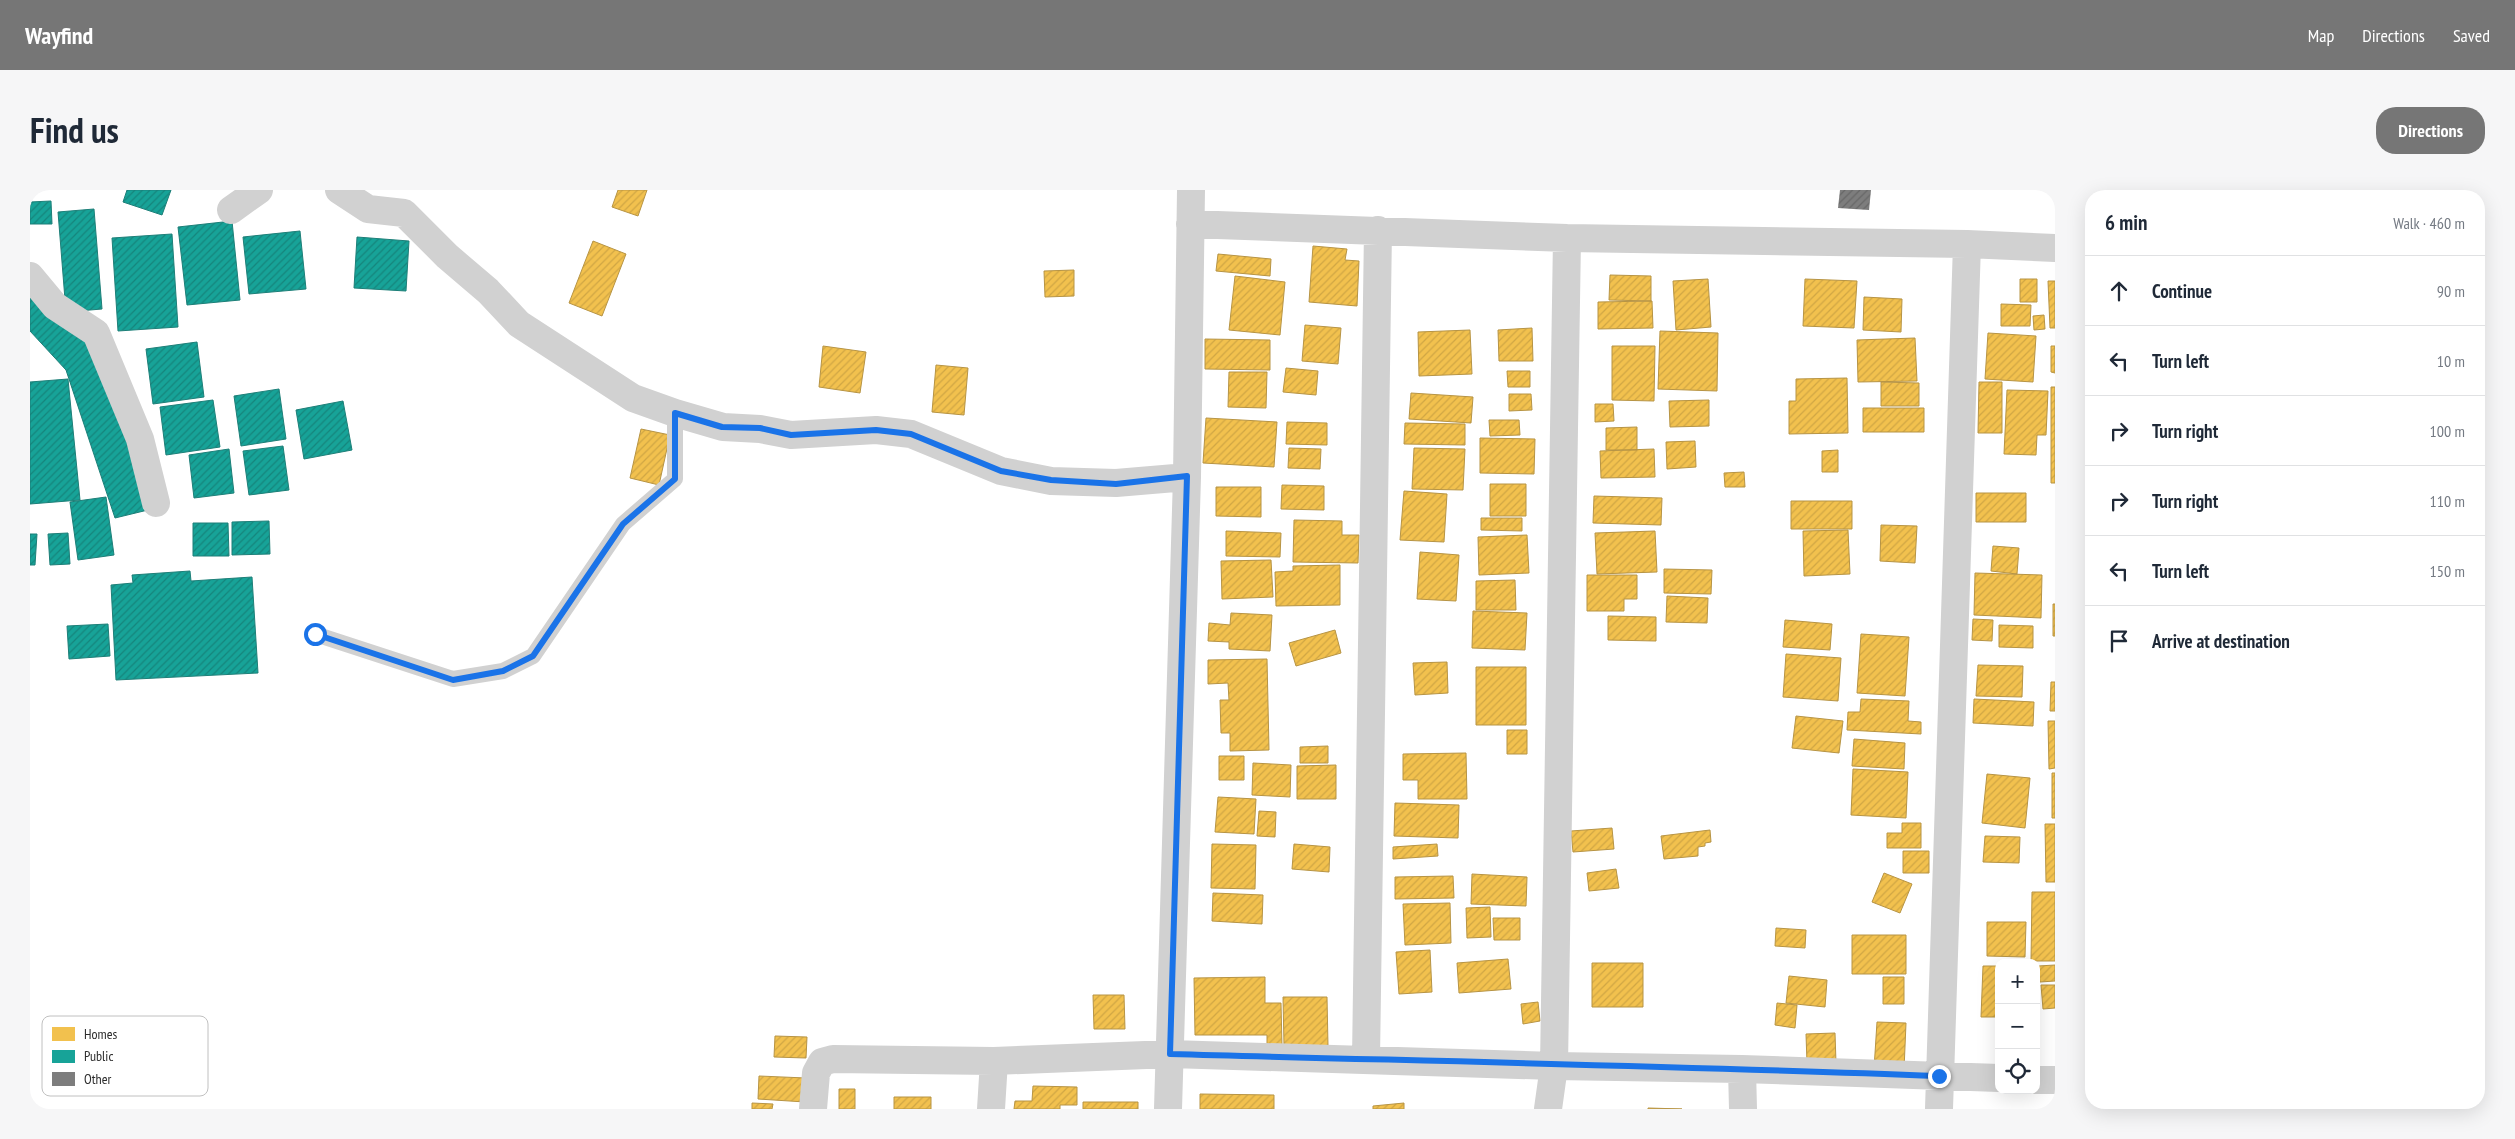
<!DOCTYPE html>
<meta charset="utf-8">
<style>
:root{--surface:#fff;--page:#f6f6f7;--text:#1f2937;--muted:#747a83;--line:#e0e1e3;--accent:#767676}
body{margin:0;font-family:"PT Sans Narrow",sans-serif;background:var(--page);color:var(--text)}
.controls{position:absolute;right:15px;bottom:15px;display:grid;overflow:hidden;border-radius:10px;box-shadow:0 5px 20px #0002}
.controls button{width:45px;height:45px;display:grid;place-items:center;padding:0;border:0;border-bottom:1px solid var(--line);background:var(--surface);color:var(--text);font:25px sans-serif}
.stop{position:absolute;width:15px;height:15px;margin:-11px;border:4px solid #1a73e8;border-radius:50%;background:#fff}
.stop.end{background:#1a73e8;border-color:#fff;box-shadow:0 1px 5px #0008}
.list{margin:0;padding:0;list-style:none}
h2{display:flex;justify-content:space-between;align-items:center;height:65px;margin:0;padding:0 20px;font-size:21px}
h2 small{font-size:16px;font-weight:400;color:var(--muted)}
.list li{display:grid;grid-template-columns:32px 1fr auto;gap:15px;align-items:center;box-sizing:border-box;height:70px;padding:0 20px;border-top:1px solid var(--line)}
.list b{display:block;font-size:19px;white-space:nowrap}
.list em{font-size:16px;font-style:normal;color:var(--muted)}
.icon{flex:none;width:28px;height:28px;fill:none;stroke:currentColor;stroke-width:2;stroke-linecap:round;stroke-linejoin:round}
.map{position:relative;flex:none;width:2025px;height:919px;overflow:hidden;border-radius:20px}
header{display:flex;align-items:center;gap:30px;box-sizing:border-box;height:70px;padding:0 25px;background:var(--accent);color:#fff}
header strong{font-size:24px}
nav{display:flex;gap:28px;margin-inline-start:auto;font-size:18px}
.intro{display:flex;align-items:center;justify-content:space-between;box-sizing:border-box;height:120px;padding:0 30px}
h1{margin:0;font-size:35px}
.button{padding:12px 22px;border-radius:20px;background:var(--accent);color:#fff;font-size:18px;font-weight:700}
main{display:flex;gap:30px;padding:0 30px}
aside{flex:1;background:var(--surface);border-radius:20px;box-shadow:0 5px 20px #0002}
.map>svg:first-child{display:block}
</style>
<header>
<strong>Wayfind</strong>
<nav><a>Map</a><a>Directions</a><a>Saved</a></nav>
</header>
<div class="intro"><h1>Find us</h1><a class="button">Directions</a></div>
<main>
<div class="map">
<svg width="2025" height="919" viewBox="0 0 2025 919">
<defs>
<pattern id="homes-hatch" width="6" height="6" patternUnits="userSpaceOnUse" patternTransform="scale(1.25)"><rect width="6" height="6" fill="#f2c14e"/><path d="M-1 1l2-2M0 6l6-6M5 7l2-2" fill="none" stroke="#d0a644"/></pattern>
<pattern id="public-hatch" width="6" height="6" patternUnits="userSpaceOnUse" patternTransform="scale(1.25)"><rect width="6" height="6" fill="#17a398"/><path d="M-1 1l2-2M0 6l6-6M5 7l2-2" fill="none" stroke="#15857c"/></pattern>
<pattern id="building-hatch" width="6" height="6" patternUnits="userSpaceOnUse" patternTransform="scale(1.25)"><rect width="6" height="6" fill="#7d7d7d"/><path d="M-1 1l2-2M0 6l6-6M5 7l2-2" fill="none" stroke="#676767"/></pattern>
</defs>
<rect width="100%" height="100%" fill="#fff"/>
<path fill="url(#homes-hatch)" stroke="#b79444" d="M588 0H617L608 26 582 17Z
M563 51 596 64 572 126 539 113Z
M1283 56 1317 59 1315 70 1329 71 1327 116 1279 112Z
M1188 64 1241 69 1240 86 1186 81Z
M1044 80V106L1015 107 1014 81Z
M1580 85 1621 86V111L1579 110Z
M1205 86 1255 92 1250 145 1199 140Z
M1678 89 1681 137 1646 140 1643 91Z
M1775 89 1827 91 1824 138 1773 136Z
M1990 89H2007V112H1990Z
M2018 91H2025V138H2020Z
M1834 107 1872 109 1871 142 1833 140Z
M1622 111 1623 138 1568 139V112Z
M1971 114 2001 115 2000 136H1971Z
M2014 125 2015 139 2004 140 2003 126Z
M1275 135 1311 138 1308 174 1272 171Z
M1502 138 1503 171H1469L1468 140Z
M1440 140 1442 184 1389 186 1388 142Z
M1630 141 1688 143 1687 201 1628 199Z
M1958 143 2006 146 2003 192 1955 189Z
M1885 148 1887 191 1828 192 1827 150Z
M1175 149 1240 150V180L1175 179Z
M793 156 836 162 830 203 789 197Z
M1582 156H1625L1624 211 1582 210Z
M2021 156H2025V183L2021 182Z
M906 175 938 178 934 225 902 222Z
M1256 178 1288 181 1286 205 1253 202Z
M1477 181H1500V197H1478Z
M1199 182H1237L1236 218 1198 217Z
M1817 188 1818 243 1759 244V211H1766V189Z
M1851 192 1889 193V216H1851Z
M1949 192H1972V243H1948Z
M2021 197H2025V293H2021Z
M1977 200 2018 201 2016 245H2007L2006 265 1974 264Z
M1381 203 1443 207 1441 233 1379 229Z
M1479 204H1501L1502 220 1479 221Z
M1679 210V236L1640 237 1639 211Z
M1565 214H1583L1584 231 1565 232Z
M1833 218H1894V242H1833Z
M1176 228 1247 232 1244 277 1173 273Z
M1459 230H1489L1490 245 1460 246Z
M1257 232 1297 233V255L1256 254Z
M1375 233 1435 234V255L1374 254Z
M1607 237V260H1576V238Z
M611 239 640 245 629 295 600 288Z
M1450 248 1505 249 1504 284 1450 283Z
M1665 251 1666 277 1637 279 1636 252Z
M1259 258 1291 259 1290 279 1258 278Z
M1384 258 1435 259 1433 300 1382 299Z
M1624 259 1625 287 1571 288 1570 261Z
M1808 260V282H1792V261Z
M1714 282 1715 297H1695L1694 283Z
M1460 294H1496V326H1460Z
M1252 295 1294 296V320L1251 319Z
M1186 297H1231V327L1186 326Z
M1374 301 1417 304 1414 352 1370 350Z
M1946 303H1996V332H1946Z
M1564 306 1632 308 1631 335 1563 333Z
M1761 311H1822V339H1761Z
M1451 328H1492V341L1451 340Z
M1264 330 1312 331V345H1329L1328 373 1263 372Z
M1851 335 1887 336 1885 373 1850 371Z
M1818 340 1820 384 1774 386 1773 341Z
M1196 341 1251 343 1250 367 1196 366Z
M1625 341 1627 382 1567 384 1565 343Z
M1497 345 1499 383 1449 385 1448 347Z
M1963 356 1989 358 1987 384 1961 381Z
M1390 362 1429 365 1426 411 1387 409Z
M1241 370 1243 407 1192 409 1191 371Z
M1310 375V415L1246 416 1245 382 1263 381V376Z
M1634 379 1682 380 1681 404 1634 403Z
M1945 383 2012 385 2011 428 1944 425Z
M1557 385H1607V409H1594V421H1557Z
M1485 390 1486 420H1446V391Z
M1637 406 1678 408 1677 433 1636 432Z
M2023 414H2025V446H2023Z
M1443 421 1497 423 1495 460 1442 458Z
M1201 423 1242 425 1240 461 1199 459V452L1178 451 1179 433 1200 435Z
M1578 426 1626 427V451L1578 450Z
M1943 429 1963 430 1962 451 1942 450Z
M1755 430 1802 434 1800 460 1753 457Z
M1969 435 2003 436V458L1969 457Z
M1305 440 1311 463 1266 476 1259 453Z
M1831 444 1879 447 1875 506 1827 503Z
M1756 464 1811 468 1808 511 1753 507Z
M1237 469 1239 560 1200 561V543H1191L1190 510H1199L1198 493 1178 494V470Z
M1417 472 1418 503 1385 505 1383 473Z
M1948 475 1993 476 1992 507 1946 506Z
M1446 477H1496V535H1446Z
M2021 492H2025V521H2020Z
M1831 509 1879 511 1878 531 1891 532V544L1817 540 1818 522H1830Z
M1944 509 2004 512 2003 536 1943 533Z
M1766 526 1813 531 1809 563 1762 558Z
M2018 531H2025V578L2019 579Z
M1477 540H1497V564H1477Z
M1824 549 1875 553 1874 579 1822 576Z
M1298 556V573H1270V557Z
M1436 563 1437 609H1388V590H1373V564Z
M1189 566H1214V590H1189Z
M1223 573 1261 575 1260 607 1222 605Z
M1306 575V609H1267V576Z
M1823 579 1878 582 1876 628 1821 625Z
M2022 583H2025V628H2022Z
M1957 584 2000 588 1995 638 1952 633Z
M1188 607 1226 609 1224 644 1185 642Z
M1365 613 1429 615 1428 648 1364 646Z
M1229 621 1246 622 1245 647 1227 646Z
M1872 633H1891V658H1857V643H1872Z
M2015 634H2025V692H2016Z
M1582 638 1584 659 1543 662 1541 641Z
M1680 640 1681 652 1675 653V656L1668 657V666L1634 669 1631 646Z
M1955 646 1990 647 1989 673 1953 672Z
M1182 654 1226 655 1225 699 1181 698Z
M1264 654 1300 657 1299 682 1262 679Z
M1407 654 1408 666 1363 669V657Z
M1873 661H1899V683H1873Z
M1586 679 1589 698 1559 701 1557 683Z
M1854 683 1882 694 1870 723 1842 712Z
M1442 684 1497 687 1496 716 1441 714Z
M1423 686 1424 708 1365 709V687Z
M2002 702H2025V771H2001Z
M1183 703 1233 705 1232 734 1182 731Z
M1420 713 1421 753 1375 755 1373 714Z
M1460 717 1461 747 1437 748 1436 718Z
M1463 728H1490V750H1464Z
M1957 732H1996L1995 767 1957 766Z
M1746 738 1776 740 1775 758 1745 756Z
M1822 745H1876V784H1822Z
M1400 760 1402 802 1369 804 1366 762Z
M1478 769 1481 799 1429 803 1427 773Z
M1562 773H1613V817H1562Z
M2025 775V791L2010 792 2008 776Z
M1953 776H1969V827H1951Z
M1759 786 1797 790 1795 817 1756 813Z
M1235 787V813H1251L1252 856H1237V845H1165L1164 788Z
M1853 787H1874V814H1853Z
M2011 795H2025V818L2013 819Z
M1063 805H1094L1095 839H1064Z
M1253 807H1297L1298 856H1254Z
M1508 812 1510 831 1493 834 1491 814Z
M1747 813 1767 815 1765 838 1745 835Z
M1847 832 1876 833 1874 880 1844 879Z
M1805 843 1806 873H1777L1776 844Z
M745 846 777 847 776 868 744 867Z
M729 886 776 888 775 912 728 909Z
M1003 896 1047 897V915H1030V919H984L985 911H1002Z
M809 899H825V919H809Z
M1170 904 1244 905V919H1170Z
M864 907H901V919H864Z
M1053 912H1108V919H1053Z
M722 913 743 914 742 919H722Z
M1374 913V919H1343V916Z
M1618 918 1652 919H1618Z"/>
<path fill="url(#public-hatch)" stroke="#1d7f78" d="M97 0H141L132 25 93 12Z
M21 11 22 34H0V12Z
M64 19 72 119 36 122 28 22Z
M202 31 210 110 157 115 148 37Z
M270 41 276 99 219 104 213 47Z
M142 44 148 137 88 141 82 48Z
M327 47 379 51 376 101 324 98Z
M0 93 68 164 122 319 85 328 36 180 0 141Z
M167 152 174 207 123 214 116 159Z
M38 189 50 310 0 314V192Z
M249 199 256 249 211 256 204 206Z
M183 210 190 257 136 265 130 217Z
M313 211 322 260 274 269 266 220Z
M253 256 259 300 219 305 213 261Z
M199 259 204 303 164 308 159 265Z
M76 307 84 365 48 370 40 312Z
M239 331 240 364 202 365V332Z
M163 333H198L199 366H163Z
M38 343 40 374 20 375 18 344Z
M0 344H7L5 375H0Z
M160 381 161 391 222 387 228 483 86 490 81 395 103 393 102 385Z
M78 434 80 466 39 469 37 436Z"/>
<path fill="url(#building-hatch)" d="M1810 0H1841L1839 20 1808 18Z"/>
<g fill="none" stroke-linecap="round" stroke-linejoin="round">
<path stroke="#d1d1d1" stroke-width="16" d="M285 444 423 489 473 481 503 466 593 334 645 289V223"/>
<path stroke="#d1d1d1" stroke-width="28" d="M309 0 338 19 374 23 417 66 458 101 489 134 603 208 645 223 693 237 730 239 761 245 846 240 881 244 971 281 1021 291 1086 293 1157 287
M201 20 229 0
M1160 34 1537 48 1937 54 2025 58
M0 86 25 116 66 143 110 249 126 313
M1336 869 1348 40
M1712 879 1713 919
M2006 890H2025
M783 919 786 883 792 872 803 869 964 871
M961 919 964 871 1141 864 1524 876 1712 879 1969 888
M1138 919 1157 287 1161 0
M1518 919 1524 876 1537 48
M1909 919 1937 54"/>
</g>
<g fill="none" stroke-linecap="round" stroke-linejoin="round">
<path stroke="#1a73e8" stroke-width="6" d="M285 444 423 490 473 481 503 466 593 334 645 289V223L692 237 730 238 761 245 846 240 881 244 971 281 1021 290 1086 294 1157 286 1140 864C1397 871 1653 876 1909 886"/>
</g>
<rect x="12" y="826" width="166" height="80" rx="8" fill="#fff" stroke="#c0c0c0" stroke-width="1"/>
<rect x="22" y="837" width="23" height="14" fill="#f2c14e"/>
<rect x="22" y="860" width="23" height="13" fill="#17a398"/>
<rect x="22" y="882" width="23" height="14" fill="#7d7d7d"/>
<g font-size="14" fill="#2c2c2c">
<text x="54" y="849">Homes</text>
<text x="54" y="871">Public</text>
<text x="54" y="894">Other</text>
</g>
</svg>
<div class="controls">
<button>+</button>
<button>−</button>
<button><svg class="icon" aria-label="locate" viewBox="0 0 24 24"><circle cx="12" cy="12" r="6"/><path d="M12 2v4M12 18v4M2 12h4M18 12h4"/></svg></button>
</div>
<div class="stop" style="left:285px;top:444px"></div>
<div class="stop end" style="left:1909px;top:886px"></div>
</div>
<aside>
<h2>6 min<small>Walk · 460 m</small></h2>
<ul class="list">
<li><svg class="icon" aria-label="ahead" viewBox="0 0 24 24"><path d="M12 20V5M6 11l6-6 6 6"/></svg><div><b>Continue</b></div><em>90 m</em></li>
<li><svg class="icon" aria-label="left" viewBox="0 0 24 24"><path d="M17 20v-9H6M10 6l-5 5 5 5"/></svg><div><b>Turn left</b></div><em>10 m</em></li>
<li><svg class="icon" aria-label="right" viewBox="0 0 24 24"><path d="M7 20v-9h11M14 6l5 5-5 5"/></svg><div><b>Turn right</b></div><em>100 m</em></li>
<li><svg class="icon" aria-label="right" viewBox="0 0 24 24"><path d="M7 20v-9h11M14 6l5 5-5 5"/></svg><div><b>Turn right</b></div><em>110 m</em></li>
<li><svg class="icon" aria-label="left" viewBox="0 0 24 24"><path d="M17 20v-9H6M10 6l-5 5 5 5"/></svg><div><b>Turn left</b></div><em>150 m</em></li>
<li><svg class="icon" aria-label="arrive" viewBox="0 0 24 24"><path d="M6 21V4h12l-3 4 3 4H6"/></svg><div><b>Arrive at destination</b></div></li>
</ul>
</aside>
</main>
